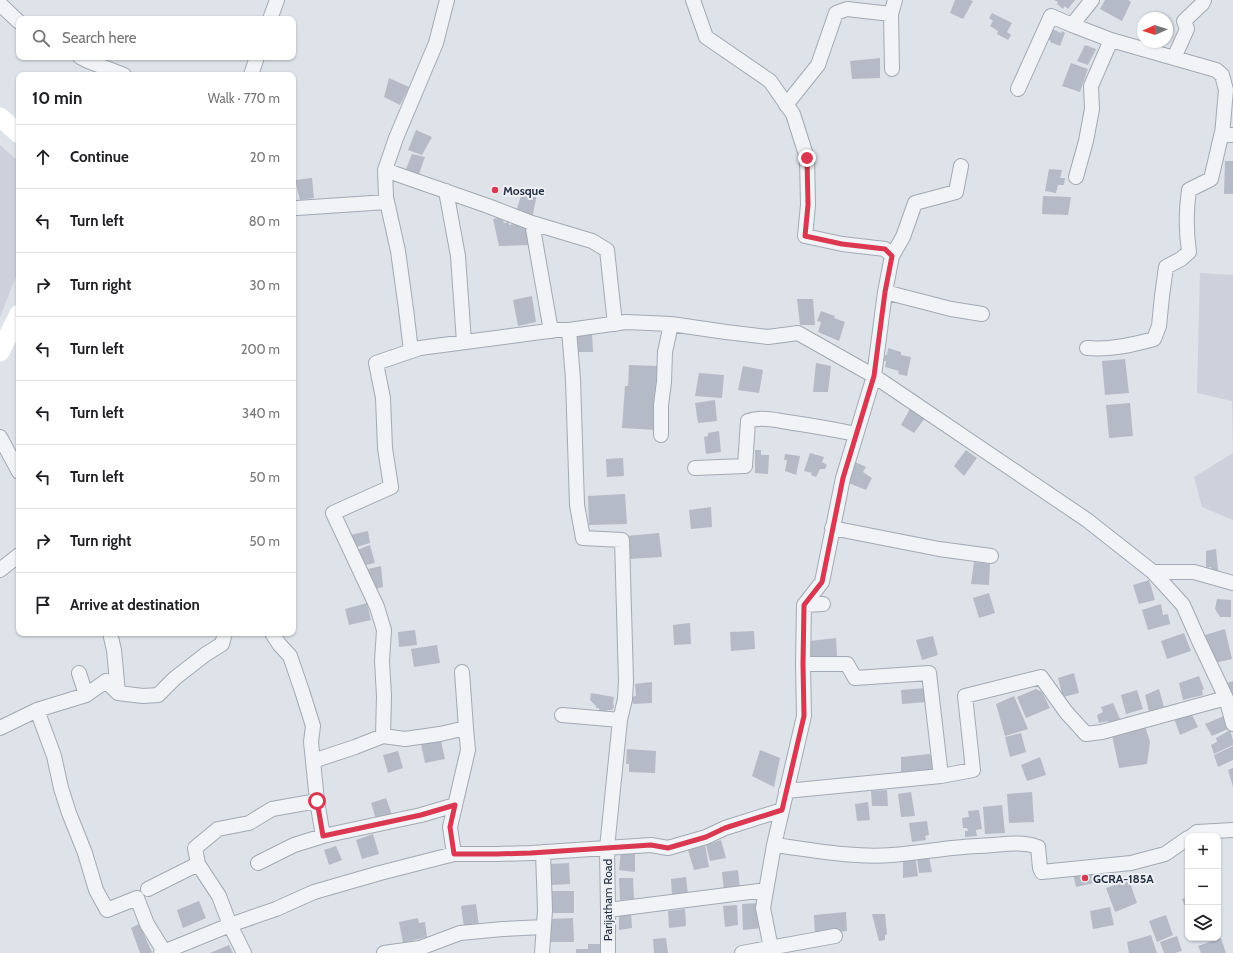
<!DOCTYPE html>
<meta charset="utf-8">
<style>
:root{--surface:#fff;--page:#f6f6f6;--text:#202124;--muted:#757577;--line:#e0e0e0}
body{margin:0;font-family:Cabin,sans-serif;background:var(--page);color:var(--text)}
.controls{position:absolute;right:12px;bottom:12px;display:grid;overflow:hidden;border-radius:8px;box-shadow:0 1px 3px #0004}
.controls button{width:36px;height:36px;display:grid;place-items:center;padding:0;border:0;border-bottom:1px solid var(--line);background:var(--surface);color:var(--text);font:20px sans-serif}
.compass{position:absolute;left:1137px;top:12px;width:36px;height:36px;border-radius:50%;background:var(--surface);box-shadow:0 1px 3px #0004;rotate:267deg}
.stop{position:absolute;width:12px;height:12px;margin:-9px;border:3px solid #da3751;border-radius:50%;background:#fff}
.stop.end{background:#da3751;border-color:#fff;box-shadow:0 1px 4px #0008}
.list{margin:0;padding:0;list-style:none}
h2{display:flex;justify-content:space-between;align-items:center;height:52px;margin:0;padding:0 16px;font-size:17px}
h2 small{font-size:13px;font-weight:400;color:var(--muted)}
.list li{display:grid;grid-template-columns:26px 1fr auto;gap:12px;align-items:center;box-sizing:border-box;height:64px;padding:0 16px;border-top:1px solid var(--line)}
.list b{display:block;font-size:15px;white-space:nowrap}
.list em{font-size:13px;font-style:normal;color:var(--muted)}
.icon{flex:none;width:22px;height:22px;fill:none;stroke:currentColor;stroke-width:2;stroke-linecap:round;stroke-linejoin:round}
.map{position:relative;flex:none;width:1233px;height:953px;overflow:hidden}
.search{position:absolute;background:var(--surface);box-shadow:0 1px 3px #0004;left:16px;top:16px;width:280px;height:44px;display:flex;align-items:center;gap:10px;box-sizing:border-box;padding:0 14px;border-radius:8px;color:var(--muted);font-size:15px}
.panel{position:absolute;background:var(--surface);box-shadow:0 1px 3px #0004;left:16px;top:72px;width:280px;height:564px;border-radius:8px}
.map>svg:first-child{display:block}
</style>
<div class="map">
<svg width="1233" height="953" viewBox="0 0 1233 953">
<rect width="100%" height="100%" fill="#dee2e9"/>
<path fill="#ccd1db" d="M0 145 19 162V269L0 317Z
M1200 273 1233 275V520L1202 507 1194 477 1233 453 1232 401 1197 393Z"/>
<path fill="#b5bbc6" d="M955 0H970L973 1 963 19 950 13Z
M1054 0H1075L1068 9 1064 6 1063 9 1057 4 1058 2Z
M1105 0H1128L1131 2 1122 21 1100 9Z
M992 13 1012 23 1007 32 1011 35 1008 40 997 34 998 31 990 26 993 21 989 18Z
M1052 29 1061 33 1062 31 1065 33 1060 46 1050 42 1051 41 1046 38Z
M1085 45 1096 49 1088 65 1077 61Z
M880 58V78L852 79 850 61Z
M1071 63 1088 69 1080 92 1062 86Z
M389 78 409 87 400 105 384 97Z
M416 130 432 137 422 155 408 150Z
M412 154 425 157 418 177 404 174Z
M1225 161H1233V194H1224Z
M1049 169 1062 170 1060 178H1065L1064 185H1058L1056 193 1045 191Z
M312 178 314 198 300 200 295 180Z
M523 189 537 194 532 219 515 215Z
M1043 196 1071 197 1068 215 1042 214Z
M502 217 504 223 509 222V225L518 223 526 226 530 245 499 246 493 219Z
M532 296 536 322 518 326 513 300Z
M797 299H813L815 325H800Z
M821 311 835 316 834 318 845 322 839 341 818 332 821 322 817 321Z
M574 333H592L593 352H576Z
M888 348 901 352V355L911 357 907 376 898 374 899 371 885 367 886 361H884L885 355H887Z
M1125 359 1129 393 1105 395 1102 361Z
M816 363 831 366 828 392H813Z
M629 365 658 366 657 430 622 428 625 386H628Z
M743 366 763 370 759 393 738 390Z
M699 373 724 375 722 398 695 396Z
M715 400 717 421 698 423 695 403Z
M1130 403 1133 436 1109 438 1106 405Z
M911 407 925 418 914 433 901 425Z
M719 431 721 452 706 454 704 437 708 436V433Z
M755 450H761V455H769L768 474 755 473Z
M966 450 977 458 964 476 954 466Z
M810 453 824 457 822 462 827 465 825 469H820L816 477 811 475 812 473 804 471Z
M785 454 800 456 796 475 785 471 787 460H784Z
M623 458 624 476 607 477 606 459Z
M855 462 866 467 863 472 872 478 866 490 846 482Z
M625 494 627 524 589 525 588 496Z
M711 507 712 527 691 529 689 510Z
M368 531 370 543 353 548 350 535Z
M659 533 662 557 629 559 626 536Z
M370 545 375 563 361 566 357 550Z
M1216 549 1218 570 1212 571 1211 567 1206 568V551Z
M974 562 990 564 989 585 971 584Z
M381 566 383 587 375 589 373 580 371 581V576L368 577V569Z
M1149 580 1155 600 1139 604 1133 585Z
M989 593 995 613 979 618 973 598Z
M1217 599 1231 600V617H1220L1215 609Z
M367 603 371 620 349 625 345 609Z
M1161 604 1163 615 1168 614 1170 624 1148 630 1142 610Z
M690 623 691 644 674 645 673 625Z
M1225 629 1232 659 1211 664 1205 635Z
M415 630 417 645 399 647 398 632Z
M754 631 755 649 731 651 730 632Z
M1184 633 1191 651 1167 659 1161 641Z
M933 636 938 655 922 660 916 640Z
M836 638 837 656 810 659V641Z
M437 645 440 663 414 667 411 649Z
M1074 673 1079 693 1063 697 1058 678Z
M1199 676 1204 689 1202 690 1203 695 1183 700 1179 683Z
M1233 681V707L1221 685Z
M652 682V703L633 704 632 697 636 696 635 684Z
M926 688 927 702 902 704 901 690Z
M1036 689 1042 692 1050 708 1026 718 1017 697Z
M1159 689 1164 707 1149 712 1145 695Z
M1137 690 1143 709 1126 714 1121 695Z
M591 693 614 697 613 703 614 706 613 709 612 710H607L606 713H599V708H596V706L590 700Z
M1014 696 1028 729 1005 736 996 704Z
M1113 703 1120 719 1109 723 1108 721 1099 723 1097 715 1103 712 1101 707Z
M1190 711 1198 727 1180 735 1174 718Z
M1224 716 1230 728 1212 736 1205 724Z
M1145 726 1150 742 1147 764 1119 768 1112 735Z
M1230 730 1233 740V745L1214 754 1211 745 1217 742 1216 738Z
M1021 733 1026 752 1010 757 1005 737Z
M441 741 445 759 425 763 421 744Z
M1233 746V760L1218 767 1214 755Z
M627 749 656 751 655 773 629 772V764H626Z
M760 750 780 758 774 787 752 776Z
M398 751 403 768 388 773 383 755Z
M929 754 936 760 935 766 930 773 901 778V757Z
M1040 757 1046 775 1027 781 1021 765Z
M1233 768V787L1228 770Z
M887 790 888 806H872L871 791Z
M911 792 915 816 901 817 898 794Z
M1032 792 1034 822 1009 823 1007 794Z
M386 798 392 815 376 819 371 803Z
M868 802 870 820 857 821 855 804Z
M1002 805 1005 833 985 834 983 807Z
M979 810 982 829 976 830 977 836 965 837V831H968L967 828H963L962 818 969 817 968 811Z
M927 821 929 835 925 836 926 840 912 842 909 823Z
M373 834 379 854 362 859 356 840Z
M721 840 726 858 710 861 706 845Z
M705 845 709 867 694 870 688 850Z
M336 846 342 860 329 865 324 850Z
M621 850 635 851V872L619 870Z
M915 855 918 876 903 878V857Z
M929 857 932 872 919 873 917 858Z
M569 863 570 884 551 885 549 864Z
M1094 869 1098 882 1076 887 1073 873Z
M738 870 740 889 724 891 722 872Z
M686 877 688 894 672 895 671 879Z
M619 878H633L634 899 620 900Z
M1129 880 1137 903 1115 912 1106 888Z
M551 891H574V913H550Z
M1188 897V914L1182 899Z
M199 901 206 918 183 928 177 910Z
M759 903 762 928 743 930 742 904Z
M476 904 479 926 464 927 461 906Z
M737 905 738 925 725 927 723 906Z
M1110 907 1114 925 1093 929 1090 911Z
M685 909 686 926 669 928 668 911Z
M631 912 632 928 619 930V913Z
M846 912 847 931 815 934 814 915Z
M872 914H885L887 934 885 935V940L879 941Z
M1166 915 1173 935 1157 942 1149 921Z
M418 918 419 923 425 922 427 937 403 943 399 922Z
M573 918 574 942H551L550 919Z
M139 924 152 952 151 953H140L131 928Z
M1151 935 1157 953H1129L1127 942Z
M1177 936 1182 951 1175 953H1164L1160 942Z
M666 938 668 953H654L653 939Z
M1221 938 1226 953H1201L1198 946Z
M588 944H600V953H576V949H588Z
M229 945 233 953H210Z"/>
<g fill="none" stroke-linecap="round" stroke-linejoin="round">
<defs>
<path id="street" d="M693 0 706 37 770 81 793 114 807 158 808 205 805 236 842 244 885 249 892 256 885 292 874 376 843 478 822 582 804 605 803 664 804 716 774 845 763 908 772 953
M0 4 19 22
M270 19 277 0
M1111 40 1216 70 1222 75 1226 90 1222 135H1233
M80 57 88 61 124 75
M1174 58 1187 29 1184 21 1202 4 1204 0
M892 69 891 14 895 0
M251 75 257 57
M1018 89 1051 16 1072 25
M786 105 818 65 836 13 847 9 891 14
M385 170 488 206 532 223 592 241 607 250 615 324
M1076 177 1086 141 1092 109 1091 86 1111 40 1072 25 1092 0
M446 191 458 256 464 342
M297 208 387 202
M532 223 551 331
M892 256 903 237 915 203 956 192 961 166
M885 292 951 309 982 314
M569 330 573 379 577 505 583 538 622 540 626 681 625 699 620 720 607 848 608 910V953
M1087 348C1110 350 1132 345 1154 339L1159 326 1162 296 1166 267 1181 259 1189 252C1186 231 1186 210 1189 190L1211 179 1222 132
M411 351 406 309 398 251 386 197 385 170 396 138 436 43 447 0
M661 435V405L664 382 665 352 671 324
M0 437 19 472
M695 468 745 466 748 421C762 416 780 421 794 423 815 426 836 430 856 434
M832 528 939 549 991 556
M0 570 19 555
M1153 572 1183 605 1199 641 1226 698 1233 724
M804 605 823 604
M110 633 114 650 118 693
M272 633 279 644 290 656 302 691 313 726 311 742 313 761
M803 664H847L855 678 929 673 941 776
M462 672 466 728
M79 673 86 695
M37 710 86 695 106 681 118 693 143 696 158 695 175 678 206 654 222 644 225 633
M562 715 620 720
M0 728 37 710 54 756 61 788 69 813 85 853 96 890 107 910 137 898 147 924 165 953
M383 736 384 696 382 661 384 630 377 607 333 513 391 487 385 448 383 398 376 363 420 348 556 330H569L626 322 671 324 726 332 768 337 798 333 874 376 1087 520 1153 572H1194L1233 583
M786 791 941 776 973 770 965 696 1041 677 1066 712 1086 734 1102 732 1226 698
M323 836 317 801 313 761 355 747 383 736 405 739 440 734 466 728 468 750 450 827 454 854
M1192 836 1197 832 1233 830
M774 845C813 850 853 858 892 855 921 853 949 847 977 846 997 846 1018 840 1038 847L1040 868 1042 872 1131 863 1165 854 1188 838
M258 863 294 845 323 836 421 815 455 805
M148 889 198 864
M608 910 766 890
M161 953 230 925 276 909 314 892 380 873 454 854H497L531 853 651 845 668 848 706 837 725 828 782 810
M244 953 230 925 219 896 198 864 195 848 218 829 249 823 272 809 317 801
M384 953 420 948 460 933 503 929 543 927
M542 953 545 910 543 852
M742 953 835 936"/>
</defs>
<use href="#street" stroke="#a3a9b3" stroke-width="16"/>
<use href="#street" stroke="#f1f3f7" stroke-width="14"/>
<path stroke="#fff" stroke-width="19" d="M0 117 19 134
M0 352 19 314"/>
</g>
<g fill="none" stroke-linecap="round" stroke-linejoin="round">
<path stroke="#da3751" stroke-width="5" d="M317 801 323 836 421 815 455 805 450 827 454 854H497L531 853 651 845 668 848 706 837 725 828 782 810 804 716 803 664 804 605 822 582 843 478 874 376 885 292 892 256 885 249 842 244 805 236 808 205 807 158"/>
</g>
<g fill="#da3751" stroke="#edf1f6" stroke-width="1.5">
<circle cx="495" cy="190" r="4"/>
<circle cx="1085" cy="878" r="4"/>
</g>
<g text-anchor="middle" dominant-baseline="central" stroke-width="4" stroke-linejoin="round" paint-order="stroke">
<g font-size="12" font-weight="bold" fill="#263041" stroke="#edf1f6" text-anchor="start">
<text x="503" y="190">Mosque</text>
<text x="1093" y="878">GCRA-185A</text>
</g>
<g font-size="12" fill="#263041" stroke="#edf1f6">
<text transform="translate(607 900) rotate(-90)">Parijatham Road</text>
</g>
</g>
</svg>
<div class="controls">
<button>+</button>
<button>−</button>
<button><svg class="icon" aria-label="layers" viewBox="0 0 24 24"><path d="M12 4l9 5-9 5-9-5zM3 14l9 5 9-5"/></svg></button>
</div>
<svg class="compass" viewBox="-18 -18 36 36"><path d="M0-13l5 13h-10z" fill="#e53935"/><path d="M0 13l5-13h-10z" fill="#757577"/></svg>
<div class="stop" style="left:317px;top:801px"></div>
<div class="stop end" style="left:807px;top:158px"></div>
<div class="search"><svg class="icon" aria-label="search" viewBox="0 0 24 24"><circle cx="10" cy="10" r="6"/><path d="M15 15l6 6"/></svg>Search here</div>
<section class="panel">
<h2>10 min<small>Walk · 770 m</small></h2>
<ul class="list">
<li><svg class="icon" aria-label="ahead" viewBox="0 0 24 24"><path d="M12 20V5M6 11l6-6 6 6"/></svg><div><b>Continue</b></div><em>20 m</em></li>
<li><svg class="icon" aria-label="left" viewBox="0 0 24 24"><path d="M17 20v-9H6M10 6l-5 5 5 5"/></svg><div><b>Turn left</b></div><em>80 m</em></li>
<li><svg class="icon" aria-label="right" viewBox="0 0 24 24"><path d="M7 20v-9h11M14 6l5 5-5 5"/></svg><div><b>Turn right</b></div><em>30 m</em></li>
<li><svg class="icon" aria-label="left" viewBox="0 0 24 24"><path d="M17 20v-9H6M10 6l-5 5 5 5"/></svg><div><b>Turn left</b></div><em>200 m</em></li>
<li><svg class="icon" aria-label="left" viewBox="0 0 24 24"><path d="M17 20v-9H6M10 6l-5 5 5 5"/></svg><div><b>Turn left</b></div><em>340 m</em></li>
<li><svg class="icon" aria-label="left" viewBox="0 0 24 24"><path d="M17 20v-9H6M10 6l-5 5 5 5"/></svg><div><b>Turn left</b></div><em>50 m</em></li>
<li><svg class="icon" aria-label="right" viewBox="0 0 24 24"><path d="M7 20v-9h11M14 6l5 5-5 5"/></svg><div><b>Turn right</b></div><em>50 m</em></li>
<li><svg class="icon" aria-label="arrive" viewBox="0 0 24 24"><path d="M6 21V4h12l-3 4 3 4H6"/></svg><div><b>Arrive at destination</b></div></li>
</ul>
</section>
</div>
